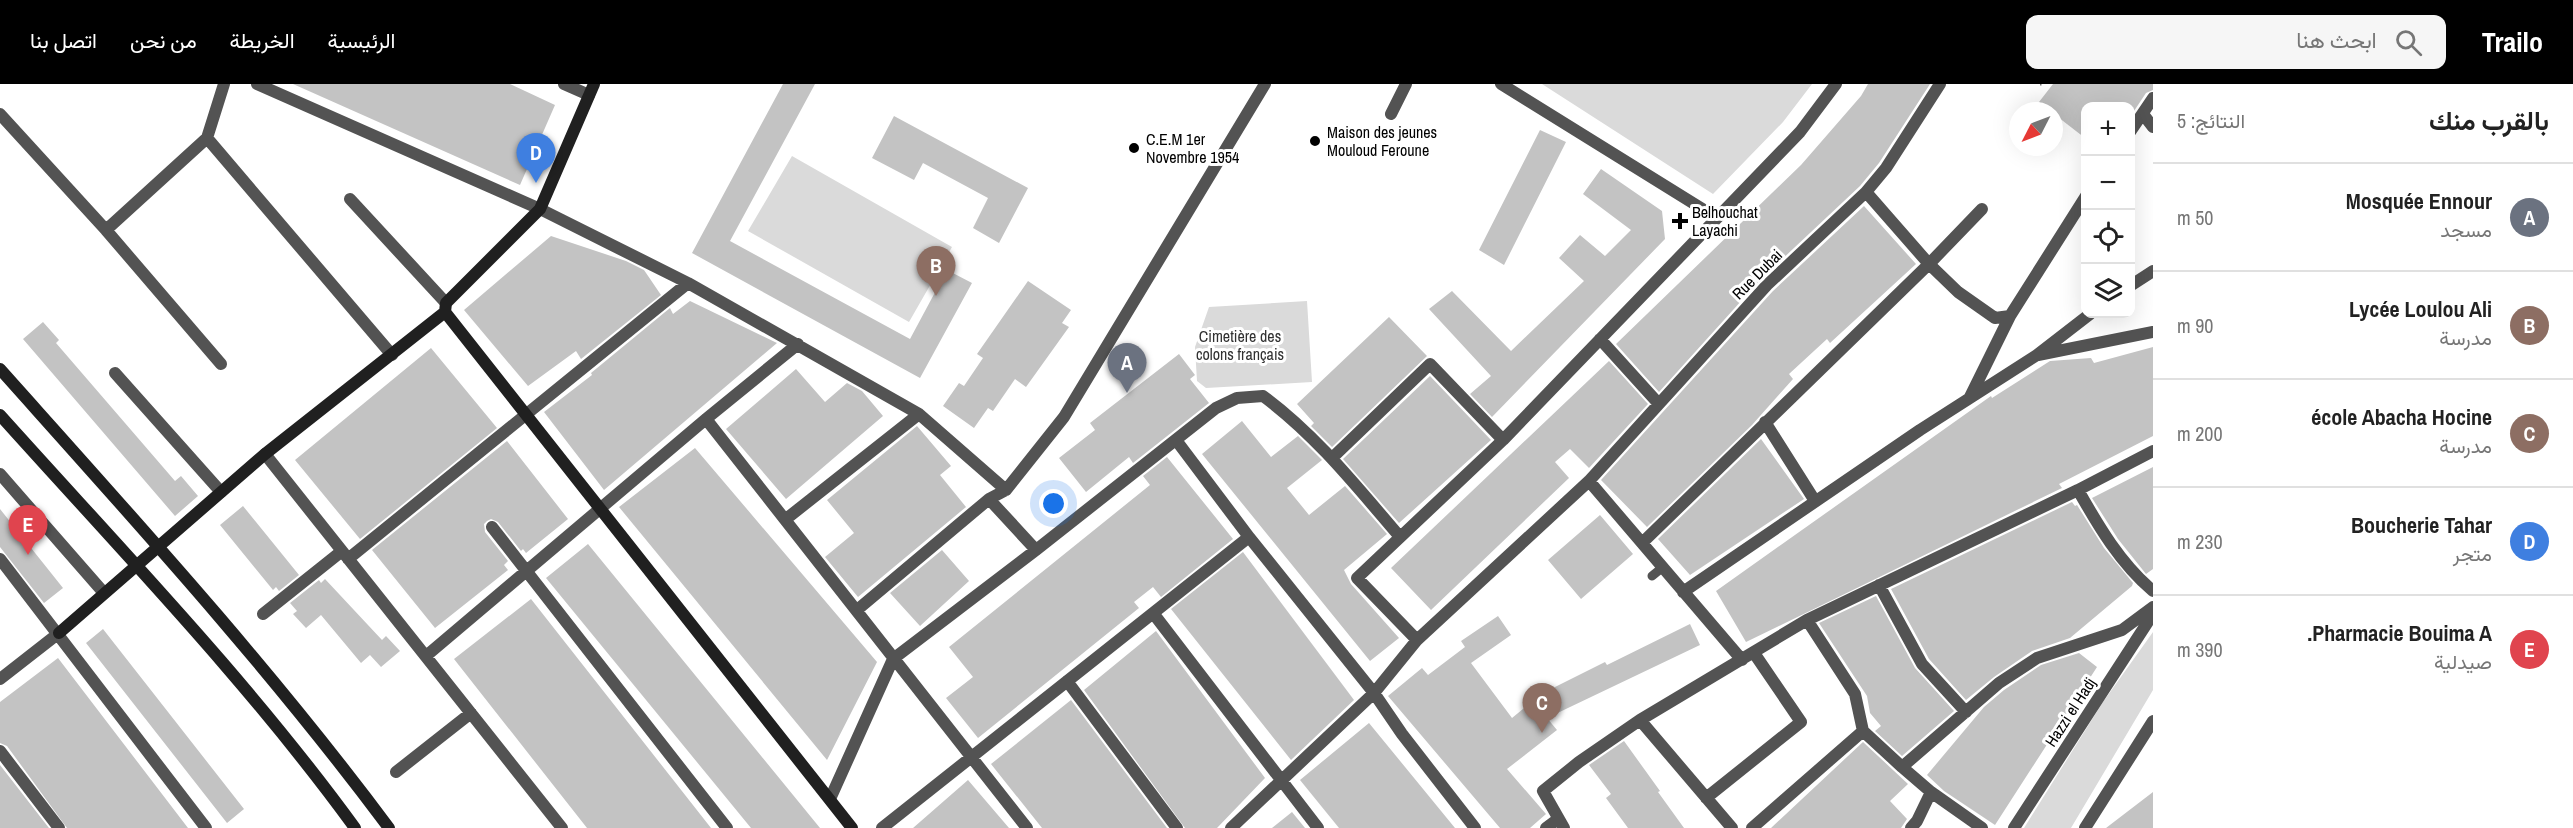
<!DOCTYPE html>
<html lang="ar">
<meta charset="utf-8">
<style>
:root{--surface:#fff;--page:#f6f6f6;--text:#222;--muted:#767676;--line:#e0e0e0;--accent:#000}
body{margin:0;font-family:"Archivo Narrow",Vazirmatn,sans-serif;background:var(--page);color:var(--text);direction:rtl}
.controls{position:absolute;right:18px;top:18px;display:grid;overflow:hidden;border-radius:12px;box-shadow:0 6px 24px #0002}
.controls button{width:54px;height:54px;display:grid;place-items:center;padding:0;border:0;border-bottom:2px solid var(--line);background:var(--surface);color:var(--text);font:30px sans-serif}
.compass{position:absolute;left:2009px;top:18px;width:54px;height:54px;border-radius:50%;background:var(--surface);box-shadow:0 6px 24px #0002;rotate:228deg}
.you{position:absolute;left:1054px;top:420px;width:21px;height:21px;margin:-15px;border:4px solid #fff;border-radius:50%;background:#1a73e8;box-shadow:0 0 0 9px #1a73e833}
.badge{display:grid;place-items:center;width:39px;height:39px;border-radius:50%;background:var(--accent);color:#fff;font-size:20px;font-weight:700}
.pin{position:absolute;translate:-50% -50px;filter:drop-shadow(0 2px 3px #0008)}
.pin::after{content:'';position:absolute;top:32px;width:21px;height:18px;background:inherit;clip-path:polygon(0 0,100% 0,50% 100%)}
.list{margin:0;padding:0;list-style:none}
h2{display:flex;justify-content:space-between;align-items:center;height:78px;margin:0;padding:0 24px;font-size:26px}
h2 small{font-size:20px;font-weight:400;color:var(--muted)}
.list li{display:grid;grid-template-columns:39px 1fr auto;gap:18px;align-items:center;box-sizing:border-box;height:108px;padding:0 24px;border-top:2px solid var(--line)}
.list b{display:block;font-size:22px;white-space:nowrap}
.list p{margin:0;font-size:20px;white-space:nowrap;color:var(--muted)}
.list em{font-size:20px;font-style:normal;color:var(--muted)}
.icon{flex:none;width:33px;height:33px;fill:none;stroke:currentColor;stroke-width:2;stroke-linecap:round;stroke-linejoin:round}
.map{position:relative;flex:none;width:2153px;height:744px;overflow:hidden;direction:ltr}
header{display:flex;align-items:center;gap:36px;box-sizing:border-box;height:84px;padding:0 30px;background:var(--accent);color:#fff}
header strong{font-size:28px}
nav{display:flex;gap:33px;margin-inline-start:auto;font-size:21px}
.search{width:420px;height:54px;background:var(--page);display:flex;align-items:center;gap:15px;box-sizing:border-box;padding:0 21px;border-radius:12px;color:var(--muted);font-size:22px}
main{display:flex}
aside{flex:1;background:var(--surface)}
.map>svg:first-child{display:block}
</style>
<header>
<strong>Trailo</strong>
<div class="search"><svg class="icon" aria-label="search" viewBox="0 0 24 24"><circle cx="10" cy="10" r="6"/><path d="M15 15l6 6"/></svg>ابحث هنا</div>
<nav><a>الرئيسية</a><a>الخريطة</a><a>من نحن</a><a>اتصل بنا</a></nav>
</header>
<main>
<aside>
<h2>بالقرب منك<small>النتائج: 5</small></h2>
<ul class="list">
<li><span class="badge" style="background:#6b7280">A</span><div><b>Mosquée Ennour</b><p>مسجد</p></div><em>50 m</em></li>
<li><span class="badge" style="background:#8d6e63">B</span><div><b>Lycée Loulou Ali</b><p>مدرسة</p></div><em>90 m</em></li>
<li><span class="badge" style="background:#8d6e63">C</span><div><b>école Abacha Hocine</b><p>مدرسة</p></div><em>200 m</em></li>
<li><span class="badge" style="background:#3f7fe0">D</span><div><b>Boucherie Tahar</b><p>متجر</p></div><em>230 m</em></li>
<li><span class="badge" style="background:#e0444e">E</span><div><b>Pharmacie Bouima A.</b><p>صيدلية</p></div><em>390 m</em></li>
</ul>
</aside>
<div class="map">
<svg width="2153" height="744" viewBox="0 0 2153 744">
<rect width="100%" height="100%" fill="#fff"/>
<path fill="#dadada" d="M1542 0H1812L1783 38 1713 110Z
M792 72 952 163 909 238 748 147Z
M1307 217 1312 298 1206 304 1197 297 1195 263 1209 223Z
M2153 548V606L2071 744H2024L2103 618Z"/>
<path fill="#c3c3c3" d="M293 0H510L555 21 520 101Z
M783 0H815L730 157 910 255 947 186 972 199 920 294 692 169Z
M1868 0H1930L1879 79 1860 102 1761 195 1659 308 1616 260 1801 81 1861 12Z
M2053 0H2153V6L2146 9 2130 33V22H2085V54L2054 30V27H2050L2039 18Z
M894 32 1028 104 999 159 973 144 988 114 923 79 914 96 872 74Z
M1540 46 1566 58 1504 181 1479 166Z
M1601 85 1662 127 1665 155 1492 333 1470 310 1491 292 1429 225 1452 207 1511 267 1584 197 1559 174 1580 151 1605 172 1631 146 1583 110Z
M1864 122 1916 180 1830 259 1827 255 1789 290 1793 295 1752 341 1647 443 1601 396 1773 207Z
M551 152 626 177 644 186 661 211 581 275 576 267 528 302 464 226Z
M1028 197 1071 226 1062 239 1069 243 1026 303 1015 295 993 327 988 324 974 344 943 322 959 299 964 302 983 274 977 270Z
M690 217 777 259 604 406 544 328 592 291 591 289 670 224 673 230Z
M1389 233 1427 272 1332 363 1311 342 1314 339 1297 320Z
M43 238 59 256 56 259 175 397 181 392 198 412 175 432 23 255Z
M2153 263V352L2059 400 2062 404 1746 558 1716 507 1991 312 1992 314 2050 277 2091 274 2094 279Z
M431 264 497 344 360 455 295 376Z
M1179 270 1195 291 1190 295 1209 319 1133 379 1129 373 1086 408 1059 374 1095 346 1090 339Z
M1609 277 1648 320 1589 384 1570 365 1555 378 1569 394 1431 526 1391 484Z
M796 285 825 318 847 299 862 307 883 332 786 415 726 345Z
M1430 292 1491 356 1399 439 1343 375Z
M1242 337 1271 373 1298 352 1322 376 1287 404 1309 431 1345 402 1387 450 1344 486 1351 500 1399 554 1370 577 1202 370Z
M917 342 951 382 940 391 966 423 858 513 825 473 854 449 827 416Z
M1761 355 1804 415 1690 491 1658 455Z
M507 357 568 435 526 469 523 465 521 467 498 438 491 435 487 437 484 440 485 448 508 477 504 481 508 486 435 544 372 466Z
M695 364 877 578 827 676 619 423Z
M1167 373 1233 455 1161 513 1153 503 1134 518 1139 524 978 654 946 614 973 593 949 563 1150 401 1143 392Z
M2153 383V485L2146 490 2118 455 2092 414Z
M2072 418 2075 422 2077 421 2104 464 2133 499 2132 502 2070 554 2032 567 1994 593 1966 616 1929 575 1891 505Z
M243 422 299 491 279 507 276 503 273 506 220 441Z
M0 425 63 504 44 519 0 463Z
M1600 431 1633 470 1581 515 1548 476Z
M588 460 820 744H751L546 494Z
M942 466 969 497 920 542 890 509Z
M1243 468 1354 616 1291 676 1171 525Z
M325 495 382 556 386 552 400 567 381 583 370 571 361 579 321 531 306 544 293 530 297 527 290 519 319 496 321 499Z
M1876 512 1915 584 1954 627 1902 672 1875 647 1881 642 1870 629 1867 612 1819 539Z
M531 515 711 744H587L454 575Z
M1498 532 1511 551 1471 579 1512 634 1541 610 1605 578 1607 581 1690 540 1700 561 1547 634 1557 646 1507 685 1546 730 1530 744H1500L1388 612 1422 584 1428 591 1465 563 1461 557Z
M103 545 244 725 227 739 86 559Z
M1156 547 1265 694 1217 744H1185L1084 606Z
M2079 569 2097 583 1995 741 1944 707 1927 691 1984 623 2004 606 2041 581Z
M58 574 188 744H67L7 662 0 659V618Z
M1071 616 1167 744H1042L991 680Z
M1369 639 1455 744H1339L1300 696Z
M1624 657 1660 707 1658 708 1684 744H1628L1606 714 1611 710 1589 681Z
M1863 658 1908 700 1890 717 1907 735 1901 744H1771Z
M0 681 49 744H0Z
M968 696 1009 744H913Z
M2153 708V744H2106Z
M1292 728 1305 744H1272Z"/>
<g fill="none" stroke-linecap="round" stroke-linejoin="round">
<path stroke="#757575" stroke-width="3" stroke-dasharray="1.5 3" stroke-linecap="butt" d="M2040 0H2044"/>
<path stroke="#535353" stroke-width="9" d="M1652 492 1663 483"/>
<path stroke="#535353" stroke-width="12" d="M257 0 540 125 688 199 919 330 1006 406
M564 0 589 11
M1501 0 1717 134
M0 30 106 146 221 280
M1391 30 1406 0
M2143 30 2153 43
M2130 48 2153 14
M207 54 392 271
M1866 108 1929 180 1958 208 1995 234 2010 232
M350 115 446 219
M106 146 207 54 224 0
M2130 202 2153 187
M1600 255 1658 319
M2038 271 2153 248
M115 289 221 408
M1970 313 2010 232 2086 112
M706 335 1027 744
M1765 338 1815 417
M1176 356 1249 453 1374 609 1402 650 1475 744
M265 370 562 744
M1332 374 1430 280 1503 356
M0 390 104 509
M1589 397 1742 576
M2078 406C2099 443 2120 479 2153 507
M786 435 919 330
M492 443 727 744
M1642 459 1929 180 1982 125
M1036 466 989 415 1006 406 1064 333 1265 0
M0 475 206 744
M348 475 688 199
M1879 501 1922 580 1966 628
M1683 508 1920 346 2037 271 2090 230
M857 526 989 415
M1153 529 1318 744
M263 530 342 467
M1807 536 1855 610 1863 647 1902 683
M1417 556 1357 494 1503 356 1800 48 1836 0
M426 572 706 335 798 260
M0 595 59 549
M1067 597 1177 744
M1640 636 1732 744
M0 667 59 744
M396 688 471 629
M1931 708 1982 744
M1706 714 1801 638 1754 569
M830 715 893 575 1036 466 1216 324 1237 314 1263 312C1316 351 1357 403 1400 453
M882 744 1249 453
M1231 744 1374 609 1417 556 1589 397 1767 201 1866 108 1886 84 1940 0
M1546 744 1558 735
M1564 744 1543 707 1579 678 1640 636 1807 536 2078 406 2153 367
M1752 744 1863 647
M1911 744 1917 737 1931 708 1902 683 1999 599 2037 574 2122 546 2153 523
M2014 744 2153 530
M2085 744 2153 637"/>
<path stroke="#202020" stroke-width="12" d="M445 228 852 744
M0 285C134 435 269 583 389 744
M0 331C121 466 248 597 355 744
M59 549 265 370 445 228 446 219 540 125 594 0"/>
</g>
<g fill="#000" stroke="#fff" stroke-width="2">
<circle cx="1315" cy="57" r="6"/>
<circle cx="1134" cy="64" r="6"/>
<path d="M1677 128h6v6h6v6h-6v6h-6v-6h-6v-6h6z"/>
</g>
<g text-anchor="middle" dominant-baseline="central" stroke-width="6" stroke-linejoin="round" paint-order="stroke">
<g font-size="16" fill="#000" stroke="#fff" text-anchor="start">
<text x="1327" y="48">Maison des jeunes<tspan x="1327" dy="18">Mouloud Feroune</tspan></text>
<text x="1146" y="55">C.E.M 1er<tspan x="1146" dy="18">Novembre 1954</tspan></text>
<text x="1692" y="128">Belhouchat<tspan x="1692" dy="18">Layachi</tspan></text>
</g>
<g font-size="16" fill="#000" stroke="#fff">
<text transform="translate(1757 190) rotate(-45)">Rue Dubai</text>
<text transform="translate(2070 628) rotate(-57)">Hazzi el Hadj</text>
</g>
<g font-size="16" fill="#313131" stroke="#fff">
<text x="1240" y="252">Cimetière des<tspan x="1240" dy="18">colons français</tspan></text>
</g>
</g>
</svg>
<div class="controls">
<button>+</button>
<button>−</button>
<button><svg class="icon" aria-label="locate" viewBox="0 0 24 24"><circle cx="12" cy="12" r="6"/><path d="M12 2v4M12 18v4M2 12h4M18 12h4"/></svg></button>
<button><svg class="icon" aria-label="layers" viewBox="0 0 24 24"><path d="M12 4l9 5-9 5-9-5zM3 14l9 5 9-5"/></svg></button>
</div>
<svg class="compass" viewBox="-18 -18 36 36"><path d="M0-13l5 13h-10z" fill="#e53935"/><path d="M0 13l5-13h-10z" fill="#767676"/></svg>
<div class="you"></div>
<div class="pin badge" style="left:1127px;top:309px;background:#6b7280">A</div>
<div class="pin badge" style="left:936px;top:212px;background:#8d6e63">B</div>
<div class="pin badge" style="left:1542px;top:649px;background:#8d6e63">C</div>
<div class="pin badge" style="left:536px;top:99px;background:#3f7fe0">D</div>
<div class="pin badge" style="left:28px;top:471px;background:#e0444e">E</div>
</div>
</main>
